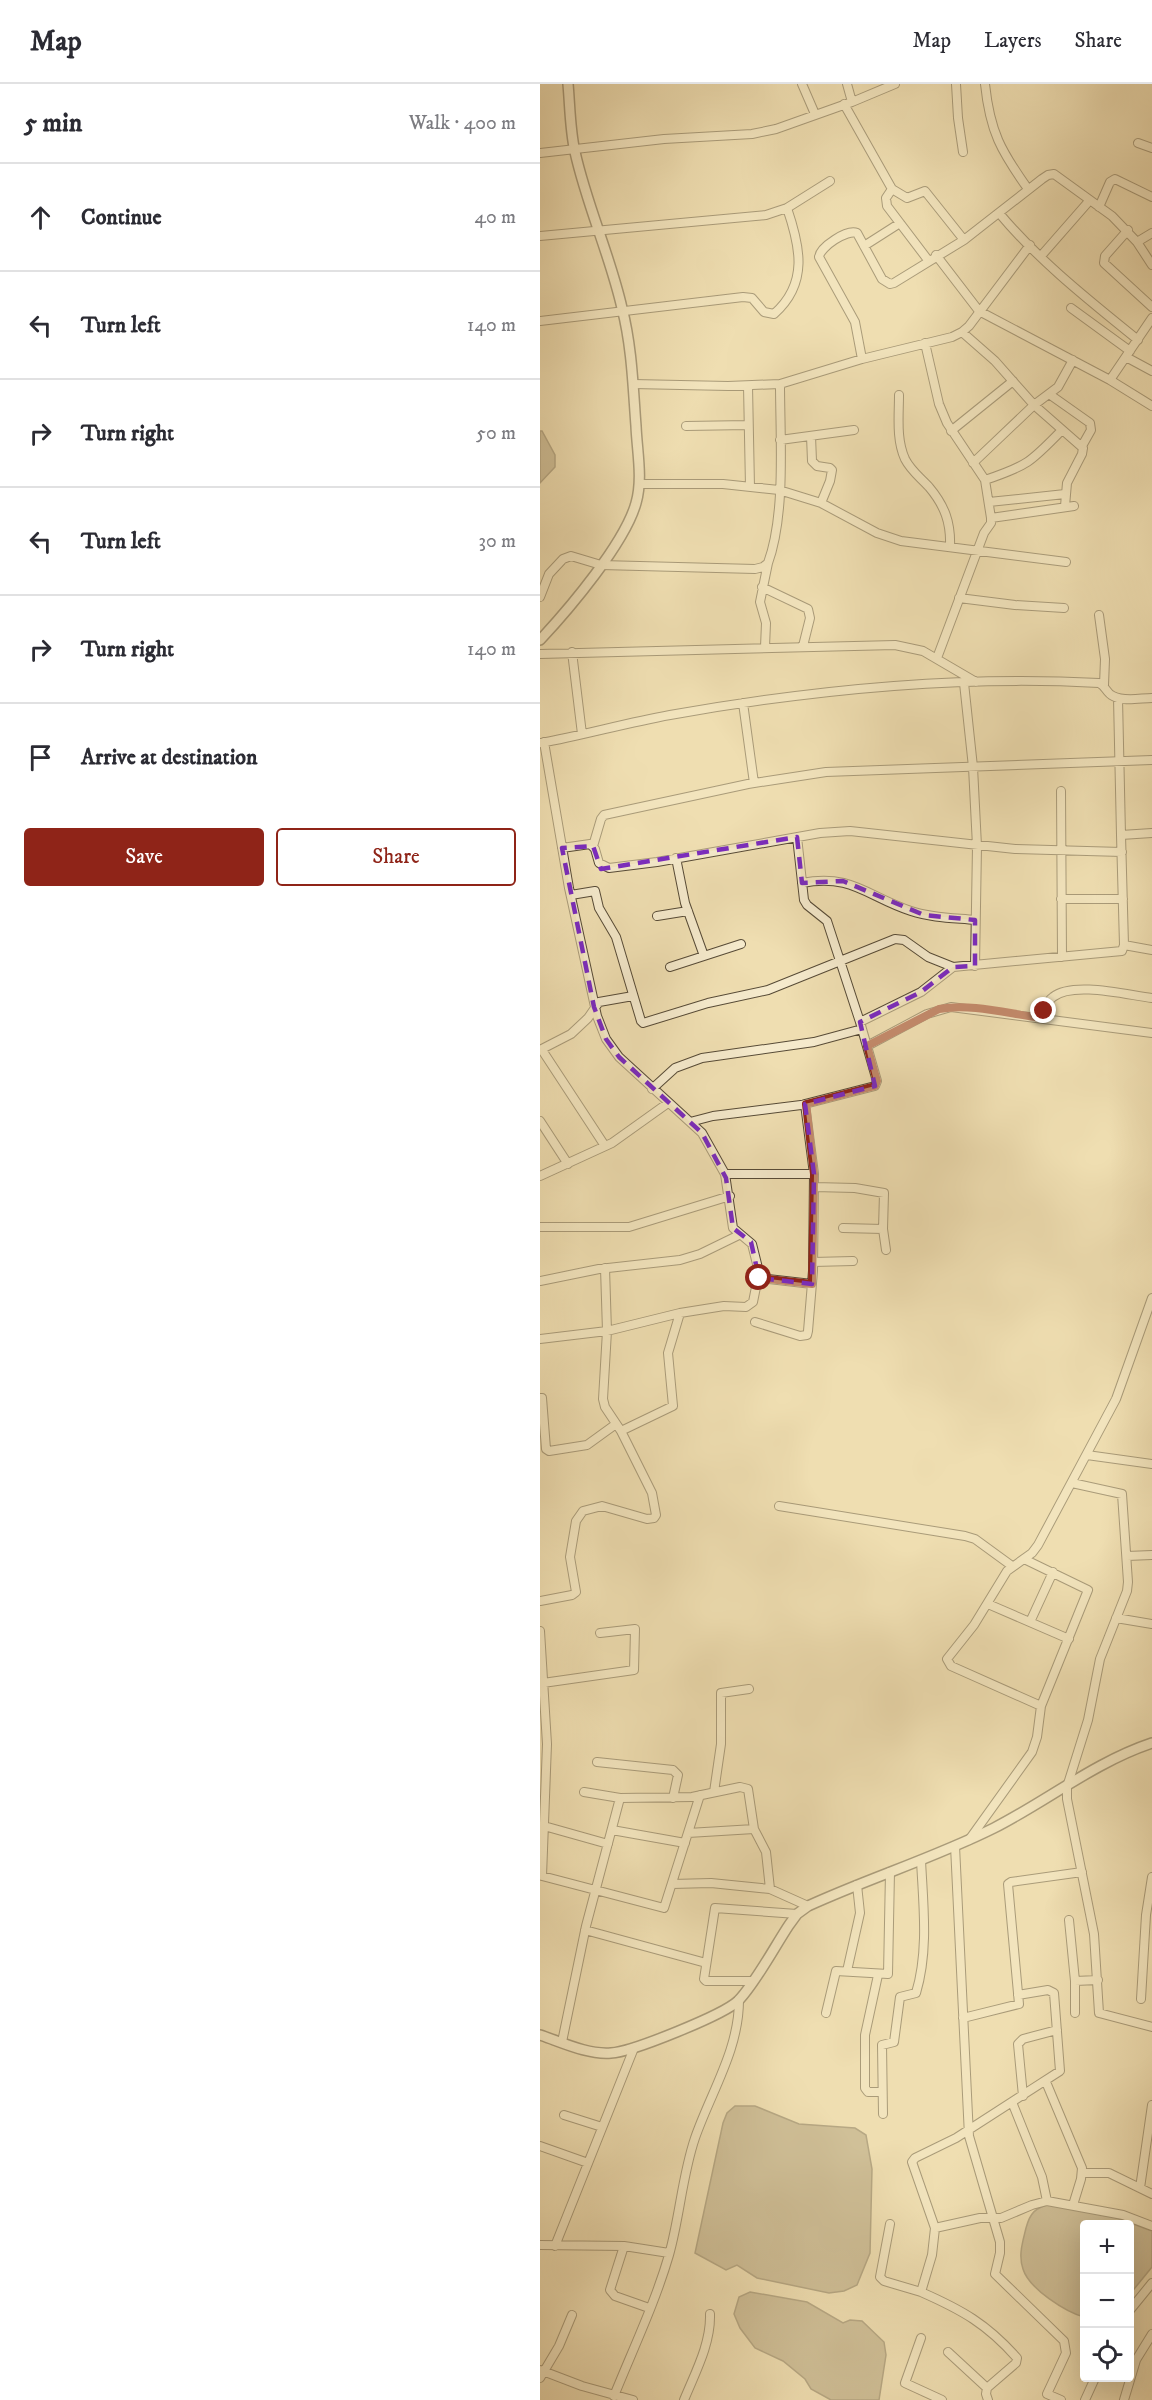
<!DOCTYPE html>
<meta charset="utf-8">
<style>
:root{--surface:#fff;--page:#f7f7f7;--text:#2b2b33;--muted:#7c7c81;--line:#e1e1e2;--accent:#8f2418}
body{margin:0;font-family:"IM FELL DW Pica",serif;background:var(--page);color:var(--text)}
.controls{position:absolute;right:18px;bottom:18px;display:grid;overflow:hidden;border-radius:6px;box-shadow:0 6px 24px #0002}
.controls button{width:54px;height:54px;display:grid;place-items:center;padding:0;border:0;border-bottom:2px solid var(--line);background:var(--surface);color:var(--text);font:30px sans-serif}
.stop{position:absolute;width:18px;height:18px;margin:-14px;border:4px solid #8f2418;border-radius:50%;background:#fff}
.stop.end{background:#8f2418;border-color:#fff;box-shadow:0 2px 6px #0008}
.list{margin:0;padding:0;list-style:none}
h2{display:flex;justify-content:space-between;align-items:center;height:78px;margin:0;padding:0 24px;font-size:26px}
h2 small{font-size:20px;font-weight:400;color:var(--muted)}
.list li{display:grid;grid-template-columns:39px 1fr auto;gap:18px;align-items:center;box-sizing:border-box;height:108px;padding:0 24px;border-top:2px solid var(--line)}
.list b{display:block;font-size:22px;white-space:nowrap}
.list em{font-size:20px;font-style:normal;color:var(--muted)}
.actions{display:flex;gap:12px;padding:18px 24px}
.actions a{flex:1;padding:14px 0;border:2px solid var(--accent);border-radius:6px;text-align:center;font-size:21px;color:var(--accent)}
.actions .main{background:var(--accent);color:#fff}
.icon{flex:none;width:33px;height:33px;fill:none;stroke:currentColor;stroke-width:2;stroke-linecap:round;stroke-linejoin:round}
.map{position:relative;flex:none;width:612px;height:2316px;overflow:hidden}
header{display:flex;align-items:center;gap:36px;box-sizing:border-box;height:84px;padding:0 30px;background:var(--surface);border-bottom:2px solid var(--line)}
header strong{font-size:28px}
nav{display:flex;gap:33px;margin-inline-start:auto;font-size:21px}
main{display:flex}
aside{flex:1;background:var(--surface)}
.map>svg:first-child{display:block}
</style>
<header>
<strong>Map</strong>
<nav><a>Map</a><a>Layers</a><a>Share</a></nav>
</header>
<main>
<aside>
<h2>5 min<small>Walk · 400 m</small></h2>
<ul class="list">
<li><svg class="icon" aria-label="ahead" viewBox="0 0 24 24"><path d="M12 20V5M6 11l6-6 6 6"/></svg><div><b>Continue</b></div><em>40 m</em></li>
<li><svg class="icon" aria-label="left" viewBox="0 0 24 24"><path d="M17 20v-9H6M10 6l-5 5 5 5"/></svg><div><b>Turn left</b></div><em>140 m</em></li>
<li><svg class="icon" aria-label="right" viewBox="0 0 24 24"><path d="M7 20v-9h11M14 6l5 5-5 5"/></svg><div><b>Turn right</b></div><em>50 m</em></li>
<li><svg class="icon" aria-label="left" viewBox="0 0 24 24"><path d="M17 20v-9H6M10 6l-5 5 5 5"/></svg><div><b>Turn left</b></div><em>30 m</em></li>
<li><svg class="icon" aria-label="right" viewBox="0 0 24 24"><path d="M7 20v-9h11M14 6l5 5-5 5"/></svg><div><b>Turn right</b></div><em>140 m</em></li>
<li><svg class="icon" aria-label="arrive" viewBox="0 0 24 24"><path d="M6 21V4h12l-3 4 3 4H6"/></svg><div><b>Arrive at destination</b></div></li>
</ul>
<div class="actions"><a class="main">Save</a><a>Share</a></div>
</aside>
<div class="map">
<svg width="612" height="2316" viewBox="0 0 612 2316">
<rect width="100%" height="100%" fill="#efdeb1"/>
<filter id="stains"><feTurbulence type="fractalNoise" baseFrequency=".00333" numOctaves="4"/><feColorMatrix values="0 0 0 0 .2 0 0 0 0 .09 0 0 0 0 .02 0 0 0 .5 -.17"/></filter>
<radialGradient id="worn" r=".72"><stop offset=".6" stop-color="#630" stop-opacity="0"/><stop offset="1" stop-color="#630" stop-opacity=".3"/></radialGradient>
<path fill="#aa9b7a" stroke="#74674f" stroke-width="1.5" d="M0 347H2L15 371V383L0 399Z
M195 2022H215L259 2040 315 2044 326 2051 332 2085 330 2169 317 2201 304 2207 289 2209 217 2194 197 2181 186 2186 155 2169 183 2039 187 2029Z
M510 2120 572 2132 612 2147V2183L590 2210V2140H544V2233C526 2228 489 2205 483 2185 478 2171 483 2157 486 2144 490 2129 495 2124 510 2120Z
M210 2208 267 2218 303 2239 310 2236 322 2237 344 2258 346 2271 339 2316H291L271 2305 265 2295 243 2277 215 2264 200 2244 194 2230 199 2213Z"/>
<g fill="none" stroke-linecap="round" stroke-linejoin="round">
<defs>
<path id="minor" d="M262 0 275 30
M307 0 312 18
M416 0 418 34 423 68
M445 0C450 48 461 67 488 105
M304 20 352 105 346 114 347 122 388 176
M598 59 612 64
M0 69 124 55 212 50 236 45 312 18 355 0
M352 105 367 114 385 107 424 156
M559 123 570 98 575 95 612 113
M459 129C499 177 550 217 598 256
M588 146 565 172 564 179 612 223
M0 152 226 131 247 124 290 97
M597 158 612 181
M324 162 360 139
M396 171 439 227 570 296 612 234
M501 172 550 116
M531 224 590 267
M0 237 203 213 212 214 224 228 234 230C269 199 260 162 247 124
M422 248 455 277 494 321 543 364 542 370 527 399 525 422
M385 259 399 320 407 339 445 396 451 434V439L444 449 397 574
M586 273 612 287
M322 275 315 238 279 173C280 163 307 145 317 149L342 195 350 200 354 199 424 156 502 95 508 91 514 90 572 132 597 158 612 149
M570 296 612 322
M93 300 188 302 240 300 322 275 412 253 422 248 429 242 490 161
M208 302 210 403
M509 310 550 339 551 346 542 362
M359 311C359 332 356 355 365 375 371 387 381 394 389 403 405 422 411 439 410 463
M146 342 208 341
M411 347 473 297
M271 352 272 377 277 382 290 384 292 386 290 397 281 419
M240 356 314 346
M433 379 494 321 518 303 533 276
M445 396C487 382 491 378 521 347
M99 400H183L239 406 281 419 337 449 361 457 526 478
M449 418 525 410
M451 434 534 422
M222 503 268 525 270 534 263 562
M0 513 9 490 23 475 31 472 61 481 215 485 223 483 228 479C246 430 240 353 240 300
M419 514 475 521 524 524
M559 531 565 575 564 601
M225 563 226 539 220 518 228 479
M32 568 42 650
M0 570 355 561 383 567 436 598
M424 599 433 683 437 762 435 882
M578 614 581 751
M203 619 214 699
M4 658 29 804 57 932 66 955 79 973 150 1038 173 1032 261 1021 335 1002 337 997 320 938 381 908 413 883 582 867 584 861 581 751 612 749
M1 659C44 651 86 639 130 631 270 606 416 591 559 599 566 602 566 609 573 612 583 618 601 614 612 614
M521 707 522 873
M257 753 264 816 267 821 287 837 320 938
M53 762 61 735 64 731 208 700 286 688 612 676
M22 764 50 760 55 765 59 779 69 784 117 778 280 749 310 747 475 765 582 768
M136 774 145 819 164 872 201 860
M262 799C311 789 328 813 371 827 392 834 414 834 435 836
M31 811 55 807 59 824 76 853 101 937 103 939 168 919 228 906 355 855 364 856 388 873 413 883
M521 815H583
M117 832 148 827
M584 861 612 866
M130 883 164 872
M502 934C504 927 506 918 513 913 533 897 587 911 612 914
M327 962 387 930 411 923 612 949
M0 966 31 950 48 934 59 918 93 912
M2 966 65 1062
M112 1005 135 984 162 974 274 958 322 945
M0 1037 28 1080
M185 1090H274
M0 1092 72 1059 128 1019
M274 1103 315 1104 344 1109 343 1145 346 1166
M0 1143H89L190 1112
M303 1144 343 1145
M273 1178 313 1177
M65 1184 67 1247 63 1315 65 1323 81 1347
M219 1194 272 1200
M0 1197 59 1185 140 1176 160 1170 199 1151
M215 1238 260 1252 267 1251 268 1247 273 1187 274 1090 265 1020
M0 1255 67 1247 140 1229
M0 1314H2L6 1365 9 1367 47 1361 76 1340
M547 1371 612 1380
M532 1399 582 1410 588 1498 587 1507 560 1575 548 1636 527 1703V1715L554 1850 559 1929 612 1943
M239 1422 425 1452 435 1455 472 1482
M587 1472 612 1471
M484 1475 548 1506 501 1622
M0 1517 32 1511 36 1508 30 1473 36 1437 43 1427 62 1422 107 1435 114 1434 116 1431 112 1409 81 1347 133 1322 128 1269 140 1229 184 1222 206 1223 213 1218 219 1188 212 1160 193 1144 185 1090 162 1049 150 1038
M448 1520 529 1555
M576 1534 612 1540
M490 1538 513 1488
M0 1547 7 1660 2 1792 124 1824 160 1711
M3 1599 94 1586 95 1545 60 1549
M57 1678 133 1686 138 1691 133 1714
M44 1708 80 1714
M174 1708 181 1660V1609L209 1605
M4 1742 68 1760
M72 1746 145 1759
M148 1749 214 1745
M429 1756 492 1668 497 1653 501 1622 411 1582 407 1575 434 1541 467 1487 492 1469 498 1461 576 1315 612 1214
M415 1762 429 2052 460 2158V2169L455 2190 524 2257 526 2269 507 2310 521 2316
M132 1800 171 1799 230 1805
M529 1836 535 1897 558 1896
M45 1846 166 1879
M307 1887 320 1829 317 1801
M338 1891 325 1951V2004L328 2008H342
M212 1897H166L164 1895 175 1824 257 1830
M535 1897V1929
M601 1915 606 1831 612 1793
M286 1929 296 1887 348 1890 350 1788
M423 1934 479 1920 468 1800 471 1798 542 1788
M22 1958 46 1842 80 1714 152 1713 200 1703 208 1705 214 1745 226 1768 230 1805 268 1822
M506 1998 542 2084 541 2095 533 2121
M483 2012 478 1960 483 1955 517 1946
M472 2018 502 2093 507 2117
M343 2030 342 1961 354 1958 360 1913 376 1909C389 1866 383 1819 381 1776
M24 2031 62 2043
M0 2062 48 2079
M542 2089H569L612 2110
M600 2104 612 2021
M350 2140 340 2193 344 2197 381 2208
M395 2144 440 2134H461L492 2121 507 2117 583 2131 612 2142
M0 2161 84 2162 129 2169
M15 2162 94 1964
M84 2162 70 2206 75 2212 109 2224
M590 2226 612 2199
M381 2254 365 2299 402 2316
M408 2268 447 2304
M0 2286 42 2302 93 2316
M0 2294 19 2262 32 2231
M74 2312C93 2265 115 2219 129 2171 140 2132 142 2092 155 2054 171 2008 199 1966 199 1916
M144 2316C155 2289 171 2260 170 2230
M448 2316 446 2310 447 2304 476 2279 477 2274C447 2240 422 2226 381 2208L392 2171 395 2144 372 2078 375 2074 416 2054 520 1987 514 1909 508 1906 478 1911
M545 2316 555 2294
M584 2316 596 2276 612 2250"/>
<path id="tertiary" d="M0 556C29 525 85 459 96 419 103 395 97 367 96 342 93 303 92 263 82 224 70 171 47 122 35 68 30 46 30 22 28 0
M0 1951C21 1958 48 1971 71 1969 92 1968 183 1931 198 1917 215 1900 235 1862 249 1841L257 1830 268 1822C329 1794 394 1774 454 1744 507 1717 555 1678 612 1659"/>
</defs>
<use href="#minor" stroke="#574b37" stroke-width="10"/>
<use href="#tertiary" stroke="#574b37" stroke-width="12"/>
<use href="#minor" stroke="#f5eacc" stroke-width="8"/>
<use href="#tertiary" stroke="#f5eacc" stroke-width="9"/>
</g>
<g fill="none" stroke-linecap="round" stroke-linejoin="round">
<path stroke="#8f2418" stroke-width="8" d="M219 1194 272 1200 274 1090 266 1020 335 1002 337 997 327 962 399 925C432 919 469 930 502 934L504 927"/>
</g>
<path d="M0 0H612V2316H0ZM257 753 262 799 303 797 384 831 435 836V882L413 883 381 908 320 938 335 1002 265 1020 274 1090 272 1200 219 1194 211 1158 193 1144 186 1094 162 1049 79 973 66 955 54 923 22 764 53 762 61 785Z" fill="#efdeb1" fill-opacity=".55" fill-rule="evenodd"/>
<path fill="none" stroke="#7b2cbf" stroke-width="4.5" stroke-dasharray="12 8" stroke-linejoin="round" d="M257 753 262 799 303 797 384 831 435 836V882L413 883 381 908 320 938 335 1002 265 1020 274 1090 272 1200 219 1194 211 1158 193 1144 186 1094 162 1049 79 973 66 955 54 923 22 764 53 762 61 785Z"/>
<rect width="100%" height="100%" filter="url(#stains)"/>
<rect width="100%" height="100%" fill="url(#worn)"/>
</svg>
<div class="controls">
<button>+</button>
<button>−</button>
<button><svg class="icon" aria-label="locate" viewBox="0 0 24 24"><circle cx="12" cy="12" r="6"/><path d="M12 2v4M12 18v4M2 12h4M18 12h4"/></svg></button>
</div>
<div class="stop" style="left:219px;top:1194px"></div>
<div class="stop end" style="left:504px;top:927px"></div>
</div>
</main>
